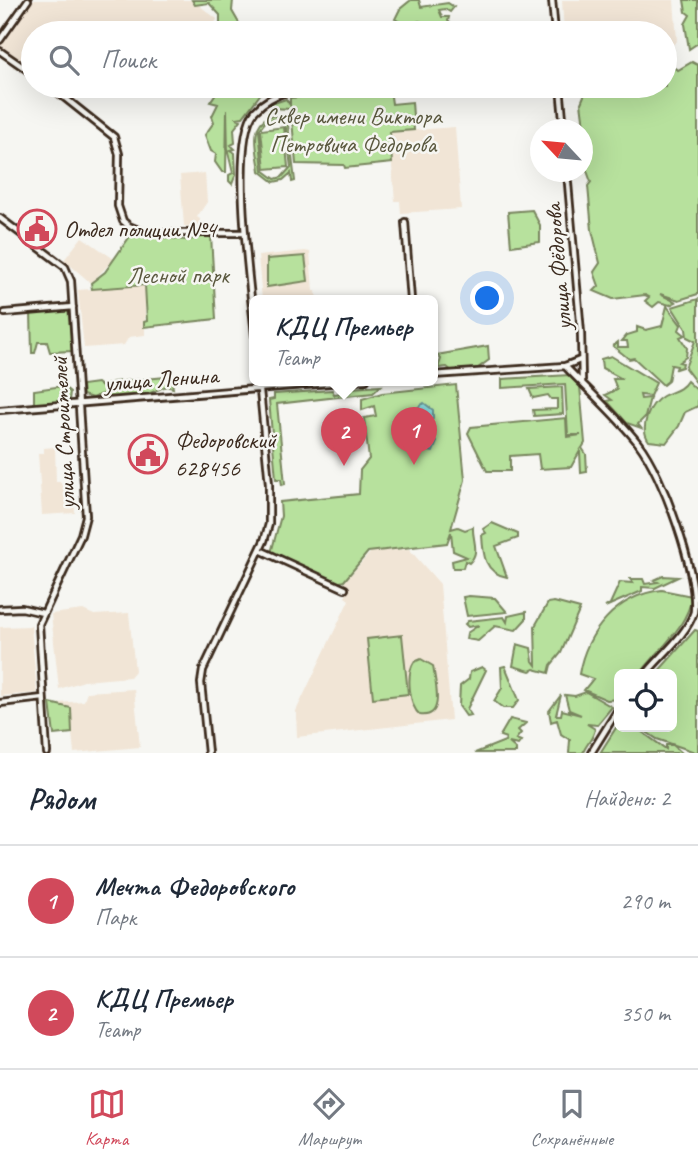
<!DOCTYPE html>
<html lang="ru">
<meta charset="utf-8">
<style>
:root{--surface:#fff;--page:#f6f6f7;--text:#1f2937;--muted:#747a83;--line:#e0e1e3;--accent:#d1495b}
body{margin:0;font-family:Caveat,sans-serif;background:var(--page);color:var(--text)}
.controls{position:absolute;right:21px;bottom:21px;display:grid;overflow:hidden;border-radius:10px;box-shadow:0 7px 28px #0002}
.controls button{width:63px;height:63px;display:grid;place-items:center;padding:0;border:0;border-bottom:2px solid var(--line);background:var(--surface);color:var(--text);font:35px sans-serif}
.compass{position:absolute;left:530px;top:119px;width:63px;height:63px;border-radius:50%;background:var(--surface);box-shadow:0 7px 28px #0002;rotate:296deg}
.you{position:absolute;left:488px;top:299px;width:24px;height:24px;margin:-18px;border:5px solid #fff;border-radius:50%;background:#1a73e8;box-shadow:0 0 0 10px #1a73e833}
.badge{display:grid;place-items:center;width:46px;height:46px;border-radius:50%;background:var(--accent);color:#fff;font-size:23px;font-weight:700}
.pin{position:absolute;translate:-50% -58px;filter:drop-shadow(0 2px 4px #0008)}
.pin::after{content:'';position:absolute;top:37px;width:24px;height:21px;background:inherit;clip-path:polygon(0 0,100% 0,50% 100%)}
.popup{position:absolute;left:249px;top:295px;width:189px;height:91px;box-sizing:border-box;display:grid;place-content:center;border-radius:10px;background:var(--surface);filter:drop-shadow(0 2px 5px #0005);font-size:23px;white-space:nowrap;color:var(--muted)}
.popup b{font-size:26px;color:var(--text)}
.popup::after{content:'';position:absolute;left:50%;top:100%;margin-left:-14px;border:14px solid transparent;border-top-color:var(--surface)}
.list{margin:0;padding:0;list-style:none}
h2{display:flex;justify-content:space-between;align-items:center;height:91px;margin:0;padding:0 28px;font-size:30px}
h2 small{font-size:23px;font-weight:400;color:var(--muted)}
.list li{display:grid;grid-template-columns:46px 1fr auto;gap:21px;align-items:center;box-sizing:border-box;height:112px;padding:0 28px;border-top:2px solid var(--line)}
.list b{display:block;font-size:26px;white-space:nowrap}
.list p{margin:0;font-size:23px;white-space:nowrap;color:var(--muted)}
.list em{font-size:23px;font-style:normal;color:var(--muted)}
.icon{flex:none;width:38px;height:38px;fill:none;stroke:currentColor;stroke-width:2;stroke-linecap:round;stroke-linejoin:round}
.map{position:relative;flex:none;width:698px;height:753px;overflow:hidden}
.search{position:absolute;background:var(--surface);box-shadow:0 7px 28px #0002;left:21px;right:21px;top:21px;height:77px;display:flex;align-items:center;gap:18px;box-sizing:border-box;padding:0 24px;border-radius:38px;color:var(--muted);font-size:26px}
.sheet{height:315px;background:var(--surface)}
nav{display:flex;justify-content:space-around;align-items:center;box-sizing:border-box;height:98px;border-top:2px solid var(--line);background:var(--surface);font-size:19px;color:var(--muted)}
nav a{display:grid;justify-items:center;gap:4px}
nav .on{color:var(--accent)}
.map>svg:first-child{display:block}
</style>
<div class="map">
<svg width="698" height="753" viewBox="0 0 698 753">
<rect width="100%" height="100%" fill="#f6f6f2"/>
<filter id="ink" filterUnits="userSpaceOnUse"><feTurbulence type="fractalNoise" baseFrequency=".0143" numOctaves="2"/><feDisplacementMap in="SourceGraphic" scale="14" xChannelSelector="R" yChannelSelector="G"/><feConvolveMatrix kernelMatrix="1 2 1 2 8 2 1 2 1" color-interpolation-filters="sRGB"/></filter>
<g filter="url(#ink)">
<path fill="#f1e5d6" d="M32 0H192L217 19 210 33H33V69L0 45Z
M562 0H674L677 41 665 52V33H564Z
M455 127 461 209 401 213 400 201H395L389 132Z
M205 173 207 202 197 217 200 219 199 227 184 226 180 175Z
M82 237 114 259 91 283 64 260Z
M305 251 310 252 313 291H316L317 300H262L258 256Z
M145 285V335L129 337 124 345 84 348 78 290Z
M55 447 56 482H61L62 486H74L75 513 42 515 38 453H44V448Z
M409 549 440 584 451 720 297 737 296 711 349 600 345 597 348 591 344 582 371 552Z
M83 610 94 615 129 613 135 671 130 677 84 681 59 689 51 614Z
M31 626 37 693 0 696V627Z
M134 689 140 747 74 753 72 733H62L59 703 84 701 87 692Z"/>
<path fill="#b7e19d" stroke="#79865e" stroke-width="2" fill-rule="evenodd" d="M192 0H233L232 11 240 25 235 31 220 30V15L209 3 195 5Z
M411 0H419L421 7 448 3 454 7 450 12 445 9 439 10 442 17H449L448 21 451 24 431 25 419 21 407 26 395 19 400 9Z
M684 0H698V43L689 49 685 24 690 15 686 12Z
M692 62 698 65V294L679 300 660 294 676 302 670 305 659 302 653 307 645 301 649 297 645 295 613 299 594 291 599 286 594 272 600 263 592 230 588 186 591 182 583 160 588 157 581 103 588 86H665V63L678 70Z
M221 86H254L260 91 264 86 272 89 262 92 243 117 237 118 241 120 234 129 235 143 231 145 235 149 231 150 235 153 236 174 232 184 229 181V175L233 173 228 152 227 109 226 172H222L215 162 216 154 211 151 205 135 214 122 212 116 218 104 210 102Z
M390 89 392 104 412 102 414 130 390 132 392 163 345 168 344 165 296 164 291 109 271 108V104L286 99 290 105V98Z
M270 116H278L288 125 295 181 292 182 291 173 283 180 274 182 260 171C258 152 248 125 270 116ZM277 119 286 128 291 167 282 177 275 179 263 170 259 130 267 120Z
M284 127 288 167 265 169 261 130Z
M532 210 540 225V242L511 246 508 212Z
M133 232C138 234 184 241 189 240 197 238 202 236 211 236L216 319 144 327V322L147 321 145 285 92 289 91 283 105 272Z
M305 256 308 281 267 287V259Z
M698 299V385L685 368 695 341 687 337 686 329 672 307Z
M667 306 681 325 679 330 685 335 680 337 687 348 686 357 679 362 683 363 682 367 676 369 677 366 671 365 668 381 663 385 634 358 629 359 613 346 618 342V347H628L627 341H622L627 335 637 332V327L646 330 662 326Z
M68 309 73 351 50 352 47 342H38L35 353H32L31 312Z
M488 346 489 360 478 368 452 371 447 367 438 368 441 359 437 355Z
M611 356 656 383 650 396 640 395 641 399 650 398 645 417 638 424 641 428 627 423 607 401 612 400 605 395 617 389 613 379H622L602 368 601 359Z
M570 375 580 386 585 443 582 448 586 454 587 472 581 473 580 451 571 467 540 469 538 454 510 456V471H487L468 433 471 427 566 418 567 437 581 435H568L565 384 502 388V379Z
M166 377H171L173 388 166 386 148 394 104 397 102 394 92 398 83 395 82 385 97 383 102 387 113 382Z
M687 381 698 391V406L685 412 679 426 666 443 649 441C639 428 649 404 663 396 672 391 681 391 687 381Z
M456 385 465 480 451 529 458 527 465 530 473 527C472 540 481 552 469 563L465 561 463 568H453L452 561 467 557 453 551 451 532 447 543 368 552 344 581 337 583 271 553 281 516 280 502 359 494 360 470 369 459 364 418 376 416 374 406 362 410V399L382 393Z
M63 386 70 392 69 401 34 404V390Z
M381 386 373 393 277 404 285 484 282 485 281 479H276L269 400 274 399V394L332 390 334 394 350 392V388Z
M562 387 563 414 534 416 533 410 557 409V399H551L548 395 533 398 529 389Z
M492 523 518 534V538L496 546 507 577C484 573 483 554 482 535L486 533 483 529Z
M663 576 678 577 655 588 642 587V591L605 607 610 604 620 582 633 583 630 579H643L645 584 658 582 654 580Z
M662 590 692 596C688 626 660 648 640 674H619V699L607 700 584 690 593 679 579 674C586 632 617 595 662 590Z
M469 596 495 598 507 612 467 616 463 597Z
M554 602 580 609 561 653 551 665 549 673 534 669 530 671 513 666 517 644 531 648 533 661 536 665 535 626 548 603Z
M526 612V619L516 630 495 626 478 641 466 639 467 633 479 625 468 627 465 624 468 621 504 617 507 622 508 616Z
M695 630 698 631V753L657 739 639 727H672V674H656Z
M402 635 408 694 373 698 367 639Z
M421 659 433 666C435 682 446 719 420 715 409 706 406 674 414 662Z
M505 666 519 700 513 708H503L494 701 502 688 501 667Z
M482 667 486 670 467 709 471 715 466 716 459 706 460 686 469 679 470 672Z
M586 692 612 707 597 725 587 724 595 729C593 740 586 744 583 753H569L570 740 561 734 557 720 551 722 549 711 561 695 556 715H561L562 710 581 715 569 710 565 695 575 696Z
M50 703 71 708 72 733 54 735Z
M510 719 526 723 518 730 521 733 516 739 521 741 518 745 509 743 516 749V753H475L505 741 506 738 500 736Z
M619 723V727H635L666 749V745H673L682 753H600Z"/>
<path fill="#8bdde1" stroke="#6b9593" stroke-width="2" d="M424 403 433 410V418L425 431 437 442 433 452C414 449 412 426 414 410Z"/>
<g fill="none" stroke-linecap="round" stroke-linejoin="round">
<defs>
<path id="minor" d="M552 0 555 33
M0 40 28 0
M0 51 33 74
M665 58H668
M50 86 114 137 119 154 118 206 123 221 129 226 146 233H245
M560 86 564 130
M567 172 581 333 582 382
M0 218 65 267 71 281 86 516 81 535 39 624 47 753
M405 222 411 300
M5 313 73 307
M255 335C251 292 229 140 255 111 276 88 306 88 335 86
M565 366C589 391 617 416 638 443 663 475 698 573 694 612 686 636 662 654 646 674
M433 375 565 366 580 360
M0 410 366 380
M260 550 345 589
M0 609 22 608 43 613
M0 703 43 698
M208 753 201 683 203 670 264 541 269 524V484L259 380
M591 753 619 708"/>
</defs>
<use href="#minor" stroke="#3b2a1e" stroke-width="10"/>
<use href="#minor" stroke="#f6f6f2" stroke-width="4.5"/>
</g>
</g>
<defs>
<symbol id="civic-ring" viewBox="-11 -11 22 22"><circle r="9.5" fill="#f6f6f2" stroke="#d1495b" stroke-width="1.5"/><path d="M-.6-6.5H3V-4.5H.6V-3L4-1V1h2V6H-6V1h2V-1L-.6-3ZM-1.2 2.5V6h2.4V2.5Z" fill="#d1495b"/></symbol>
</defs>
<g fill-rule="evenodd">
<use href="#civic-ring" x="15" y="207" width="44" height="44"/>
<use href="#civic-ring" x="126" y="432" width="44" height="44"/>
</g>
<g text-anchor="middle" dominant-baseline="central" stroke-width="5" stroke-linejoin="round" paint-order="stroke">
<g font-size="24" fill="#5a583e" stroke="#f6f6f2">
<text x="353" y="116">Сквер имени Виктора<tspan x="353" dy="28">Петровича Федорова</tspan></text>
<text x="178" y="275">Лесной парк</text>
</g>
<g font-size="24" fill="#3b2a1e" stroke="#f6f6f2" text-anchor="start">
<text x="64" y="229">Отдел полиции №4</text>
<text x="175" y="440">Федоровский<tspan x="175" dy="28">628456</tspan></text>
</g>
<g font-size="24" fill="#3b2a1e" stroke="#f6f6f2">
<text transform="translate(558 267) rotate(-95)">улица Фёдорова</text>
<text transform="translate(161 379) rotate(-4)">улица Ленина</text>
<text transform="translate(63 433) rotate(-93)">улица Строителей</text>
</g>
</g>
</svg>
<div class="controls">
<button><svg class="icon" aria-label="locate" viewBox="0 0 24 24"><circle cx="12" cy="12" r="6"/><path d="M12 2v4M12 18v4M2 12h4M18 12h4"/></svg></button>
</div>
<svg class="compass" viewBox="-18 -18 36 36"><path d="M0-13l5 13h-10z" fill="#e53935"/><path d="M0 13l5-13h-10z" fill="#747a83"/></svg>
<div class="you"></div>
<div class="pin badge" style="left:414px;top:465px">1</div>
<div class="pin badge" style="left:344px;top:466px">2</div>
<div class="popup"><b>КДЦ Премьер</b>Театр</div>
<div class="search"><svg class="icon" aria-label="search" viewBox="0 0 24 24"><circle cx="10" cy="10" r="6"/><path d="M15 15l6 6"/></svg>Поиск</div>
</div>
<section class="sheet">
<h2>Рядом<small>Найдено: 2</small></h2>
<ul class="list">
<li><span class="badge">1</span><div><b>Мечта Федоровского</b><p>Парк</p></div><em>290 m</em></li>
<li><span class="badge">2</span><div><b>КДЦ Премьер</b><p>Театр</p></div><em>350 m</em></li>
</ul>
</section>
<nav>
<a class="on"><svg class="icon" aria-label="map" viewBox="0 0 24 24"><path d="M3 6l6-2 6 2 6-2v14l-6 2-6-2-6 2zM9 4v14M15 6v14"/></svg>Карта</a>
<a><svg class="icon" aria-label="directions" viewBox="0 0 24 24"><path d="M12 3l9 9-9 9-9-9zM9 14v-3h6M13 9l2 2-2 2"/></svg>Маршрут</a>
<a><svg class="icon" aria-label="saved" viewBox="0 0 24 24"><path d="M7 4h10v16l-5-4-5 4z"/></svg>Сохранённые</a>
</nav>
